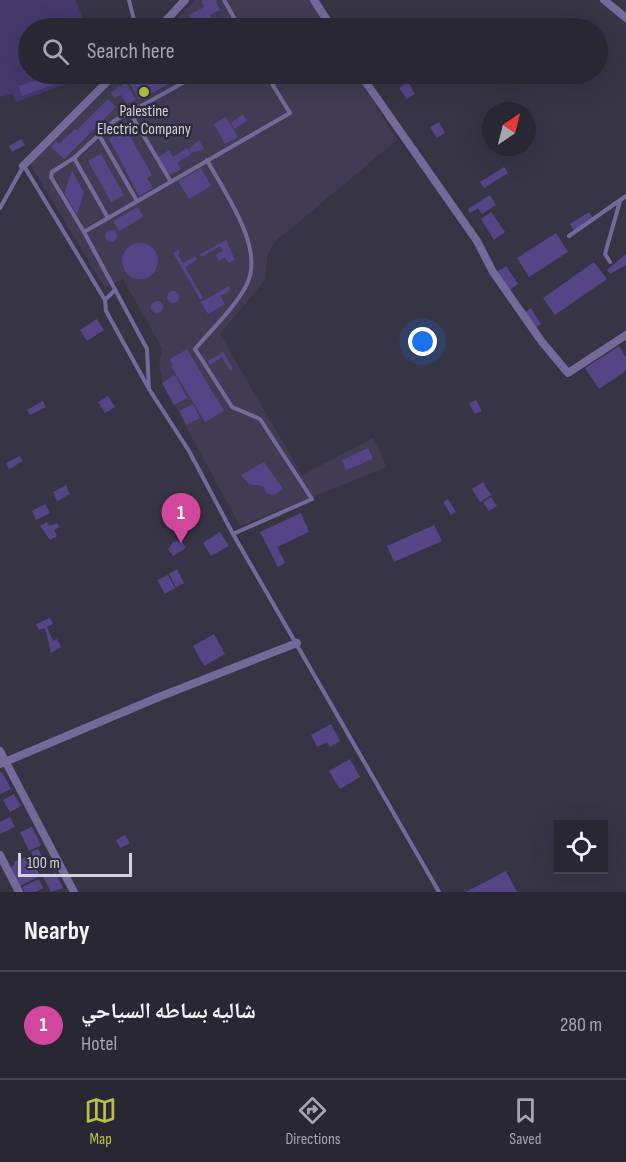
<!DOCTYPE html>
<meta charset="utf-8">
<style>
:root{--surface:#292734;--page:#353340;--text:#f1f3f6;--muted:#a5a5ac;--line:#45444f;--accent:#b8c146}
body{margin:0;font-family:"Sofia Sans Condensed","Noto Naskh Arabic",sans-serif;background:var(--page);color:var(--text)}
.controls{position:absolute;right:18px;bottom:18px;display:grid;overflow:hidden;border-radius:0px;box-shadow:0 6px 24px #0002}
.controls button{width:54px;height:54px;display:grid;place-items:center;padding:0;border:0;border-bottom:2px solid var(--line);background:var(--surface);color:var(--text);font:30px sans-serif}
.compass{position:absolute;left:482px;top:102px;width:54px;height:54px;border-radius:50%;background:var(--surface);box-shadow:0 6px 24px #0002;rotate:35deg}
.scale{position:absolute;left:18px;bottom:15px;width:114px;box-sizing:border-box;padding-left:6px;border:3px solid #d4d2dd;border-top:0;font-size:16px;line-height:21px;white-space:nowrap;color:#d4d2dd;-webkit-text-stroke:4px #2d2a3a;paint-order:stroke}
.you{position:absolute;left:423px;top:342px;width:21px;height:21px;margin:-15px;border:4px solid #fff;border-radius:50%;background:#1a73e8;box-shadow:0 0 0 9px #1a73e833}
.badge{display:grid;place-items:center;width:39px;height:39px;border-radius:50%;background:var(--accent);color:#fff;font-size:20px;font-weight:700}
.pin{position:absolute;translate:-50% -50px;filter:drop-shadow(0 2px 3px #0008)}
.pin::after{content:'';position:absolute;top:32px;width:21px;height:18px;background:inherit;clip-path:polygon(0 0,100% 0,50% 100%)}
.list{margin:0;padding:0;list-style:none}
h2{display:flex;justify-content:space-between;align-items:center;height:78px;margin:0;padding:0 24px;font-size:26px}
h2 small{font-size:20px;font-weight:400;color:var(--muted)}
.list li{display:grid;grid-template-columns:39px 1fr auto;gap:18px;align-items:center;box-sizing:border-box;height:108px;padding:0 24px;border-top:2px solid var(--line)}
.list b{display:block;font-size:22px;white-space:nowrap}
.list p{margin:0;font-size:20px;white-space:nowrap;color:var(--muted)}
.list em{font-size:20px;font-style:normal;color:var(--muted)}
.icon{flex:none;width:33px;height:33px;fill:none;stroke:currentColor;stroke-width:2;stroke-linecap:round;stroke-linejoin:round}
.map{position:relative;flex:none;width:626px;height:892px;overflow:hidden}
.search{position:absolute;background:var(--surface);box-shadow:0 6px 24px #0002;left:18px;right:18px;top:18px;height:66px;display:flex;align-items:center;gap:15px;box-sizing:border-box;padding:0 21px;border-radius:33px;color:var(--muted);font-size:22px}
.sheet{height:186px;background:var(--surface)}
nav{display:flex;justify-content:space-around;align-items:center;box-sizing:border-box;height:84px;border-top:2px solid var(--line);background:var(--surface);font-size:16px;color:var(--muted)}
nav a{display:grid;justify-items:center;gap:3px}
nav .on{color:var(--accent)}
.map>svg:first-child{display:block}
</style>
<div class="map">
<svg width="626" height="892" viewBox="0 0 626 892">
<rect width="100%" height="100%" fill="#373445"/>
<path fill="#413c53" d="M195 0H311L329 28H167Z
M122 74H356L397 140 276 241 268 252 265 280 220 334 302 475 373 438 387 467 240 526 163 384 159 365 162 348 123 279 105 288 30 164Z"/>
<path fill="#45396b" d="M0 0H76L86 28H28V74H80L81 79 16 102 12 94 0 97Z"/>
<path fill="#554587" d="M204 0H215L220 10 210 15 212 19 196 27 189 15 204 7 201 1Z
M54 74H76L77 76 22 96 19 86Z
M150 74H170L174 81 139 100 130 84Z
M408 82 415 94 407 99 399 88Z
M126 83 136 99 127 104 121 95 114 98 111 92Z
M108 99 116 107 64 159 51 147 56 141 59 144 75 129 77 130Z
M243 114 247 121 234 129 231 123Z
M226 117 238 137 225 144 214 124Z
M439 122 445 133 437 138 430 127Z
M126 129 152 175 147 178 153 188 139 196 109 139Z
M21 139 25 145 12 152 9 146Z
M199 140 204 149 191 153 189 149Z
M187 148 191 154 177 163 181 169 168 176 157 158 169 150 173 157Z
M101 154 124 195 111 202 88 161Z
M504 167 508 173 484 188 480 182Z
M201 168 211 186 189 199 178 181Z
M72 171 84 192 77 215 64 193Z
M490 195 496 205 482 214 478 208 470 213 468 209Z
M138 207 143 217 119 231 113 221Z
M491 212 505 232 494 240 481 219Z
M589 212 592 217 574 230 570 224Z
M105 236a6 6 0 1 1 12 0a6 6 0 1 1-12 0Z
M556 233 568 252 529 277 517 258Z
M226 240 235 260 229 263 225 257 219 261 216 255 223 251 220 246 202 257 200 254Z
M122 261a18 18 0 1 1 36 0a18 18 0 1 1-36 0Z
M178 250 180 253 178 255 183 263 195 256 197 260 185 267 203 298 200 299 173 253Z
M626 254V265L610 274 607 270Z
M594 262 607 279 555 315 543 298Z
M506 266 518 284 508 291 495 273Z
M229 286 230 289 226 294 220 295 225 304 208 314 201 302Z
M167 297a6 6 0 1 1 12 0a6 6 0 1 1-12 0Z
M151 307a6 6 0 1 1 12 0a6 6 0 1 1-12 0Z
M531 308 541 324 535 328 525 312Z
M97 319 104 330 87 341 80 330Z
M619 346 626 357V371L599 389 585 368Z
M187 349 224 411 205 422 171 366 173 365 170 359Z
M223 352 233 369 230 371 222 357 210 365 208 361Z
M175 375 187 398 174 405 162 383Z
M108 396 115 407 105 413 98 402Z
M476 400 482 411 475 414 469 403Z
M43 401 46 407 30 415 27 410Z
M193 404 200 418 186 425 180 411Z
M368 448 373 459 346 470 342 460Z
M20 456 23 461 9 469 6 463Z
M264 462 283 489 274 495 267 494 263 486 249 484 241 475Z
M483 482 491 495 480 502 472 489Z
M66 485 70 494 57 501 53 492Z
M491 497 497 506 489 511 483 502Z
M448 499 456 512 451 515 443 502Z
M45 504 50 513 36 520 32 511Z
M301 513 309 532 277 547 285 563 278 567 260 532Z
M176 517 185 533 178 537 169 521Z
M47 522 49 526 57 523 59 527 54 530 57 536 50 540 40 526Z
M434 525 442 541 394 562 387 546Z
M220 532 229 546 211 556 203 543Z
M181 540 186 548 173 556 168 549 173 542Z
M177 569 184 583 176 587 169 574Z
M168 575 175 588 165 594 157 580Z
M50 618 53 624 47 627 53 641 57 639 61 647 51 653 45 628 39 630 36 624Z
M214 634 225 654 204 666 193 646Z
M331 724 340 741 330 747 327 742 317 747 311 735Z
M350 759 360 777 340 789 329 771Z
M2 772 11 789 0 794V773Z
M14 794 21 806 10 812 3 800Z
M10 817 15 827 0 834V822Z
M32 827 41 845 29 851 20 832Z
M125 835 130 843 120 848 116 840Z
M38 849 44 860 37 864 31 852Z
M30 855 40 876 20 886 11 867 15 864 14 862Z
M506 871 517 892H466Z
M46 873 48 877 56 873 63 888 51 892 42 875Z
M39 879 43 888 35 892H24L22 887Z"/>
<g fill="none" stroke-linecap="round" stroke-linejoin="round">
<path stroke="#736a9a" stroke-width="4" d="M129 0 136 28
M224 0 240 28
M215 28 234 18
M199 74 114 121 74 158 52 172 51 177 84 232 290 113 266 74
M129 111 171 182
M99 135 137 201
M74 158 108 218
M207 160C224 192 265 247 247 284 237 305 211 330 195 349L232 407 260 419 312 499 233 534
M24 166 105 300
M0 208 23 167
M84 232 147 349 149 389 189 451 233 534 439 892
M569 236 626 196
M610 262 605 254 620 201
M115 290 105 300 106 311 148 387"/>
<path stroke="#736a9a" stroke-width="8" d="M314 0 332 28
M604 0 626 18
M159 28 185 0
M360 74 477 241 493 272 542 342 568 373 626 335
M23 166 115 74
M0 751 74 892
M0 764 159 697 297 643
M0 855 19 892"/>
</g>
<circle fill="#b8c146" stroke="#2d2a3a" stroke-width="2" cx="144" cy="92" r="6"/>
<g text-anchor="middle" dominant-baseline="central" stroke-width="5" stroke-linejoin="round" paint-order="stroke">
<g font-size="16" fill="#d4d2dd" stroke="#2d2a3a">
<text x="144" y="111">Palestine<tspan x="144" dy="18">Electric Company</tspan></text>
</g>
</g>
</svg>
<div class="controls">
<button><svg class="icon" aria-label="locate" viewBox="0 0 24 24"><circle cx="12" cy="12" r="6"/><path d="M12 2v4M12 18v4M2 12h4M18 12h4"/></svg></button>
</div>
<svg class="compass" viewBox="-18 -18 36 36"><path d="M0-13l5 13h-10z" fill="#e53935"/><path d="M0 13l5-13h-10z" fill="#a5a5ac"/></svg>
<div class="scale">100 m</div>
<div class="you"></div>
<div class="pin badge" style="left:181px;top:543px;background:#d1479c">1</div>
<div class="search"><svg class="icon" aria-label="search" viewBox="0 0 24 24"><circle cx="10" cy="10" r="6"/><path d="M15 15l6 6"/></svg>Search here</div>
</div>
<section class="sheet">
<h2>Nearby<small></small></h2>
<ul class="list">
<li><span class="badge" style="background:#d1479c">1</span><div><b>شاليه بساطه السياحي</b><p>Hotel</p></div><em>280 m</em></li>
</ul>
</section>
<nav>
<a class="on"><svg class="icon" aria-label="map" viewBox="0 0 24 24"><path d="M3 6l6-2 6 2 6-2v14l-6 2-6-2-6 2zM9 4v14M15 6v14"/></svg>Map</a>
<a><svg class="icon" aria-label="directions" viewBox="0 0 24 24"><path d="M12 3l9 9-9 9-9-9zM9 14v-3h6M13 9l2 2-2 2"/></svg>Directions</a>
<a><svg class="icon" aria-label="saved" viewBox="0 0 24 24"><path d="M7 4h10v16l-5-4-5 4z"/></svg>Saved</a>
</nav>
